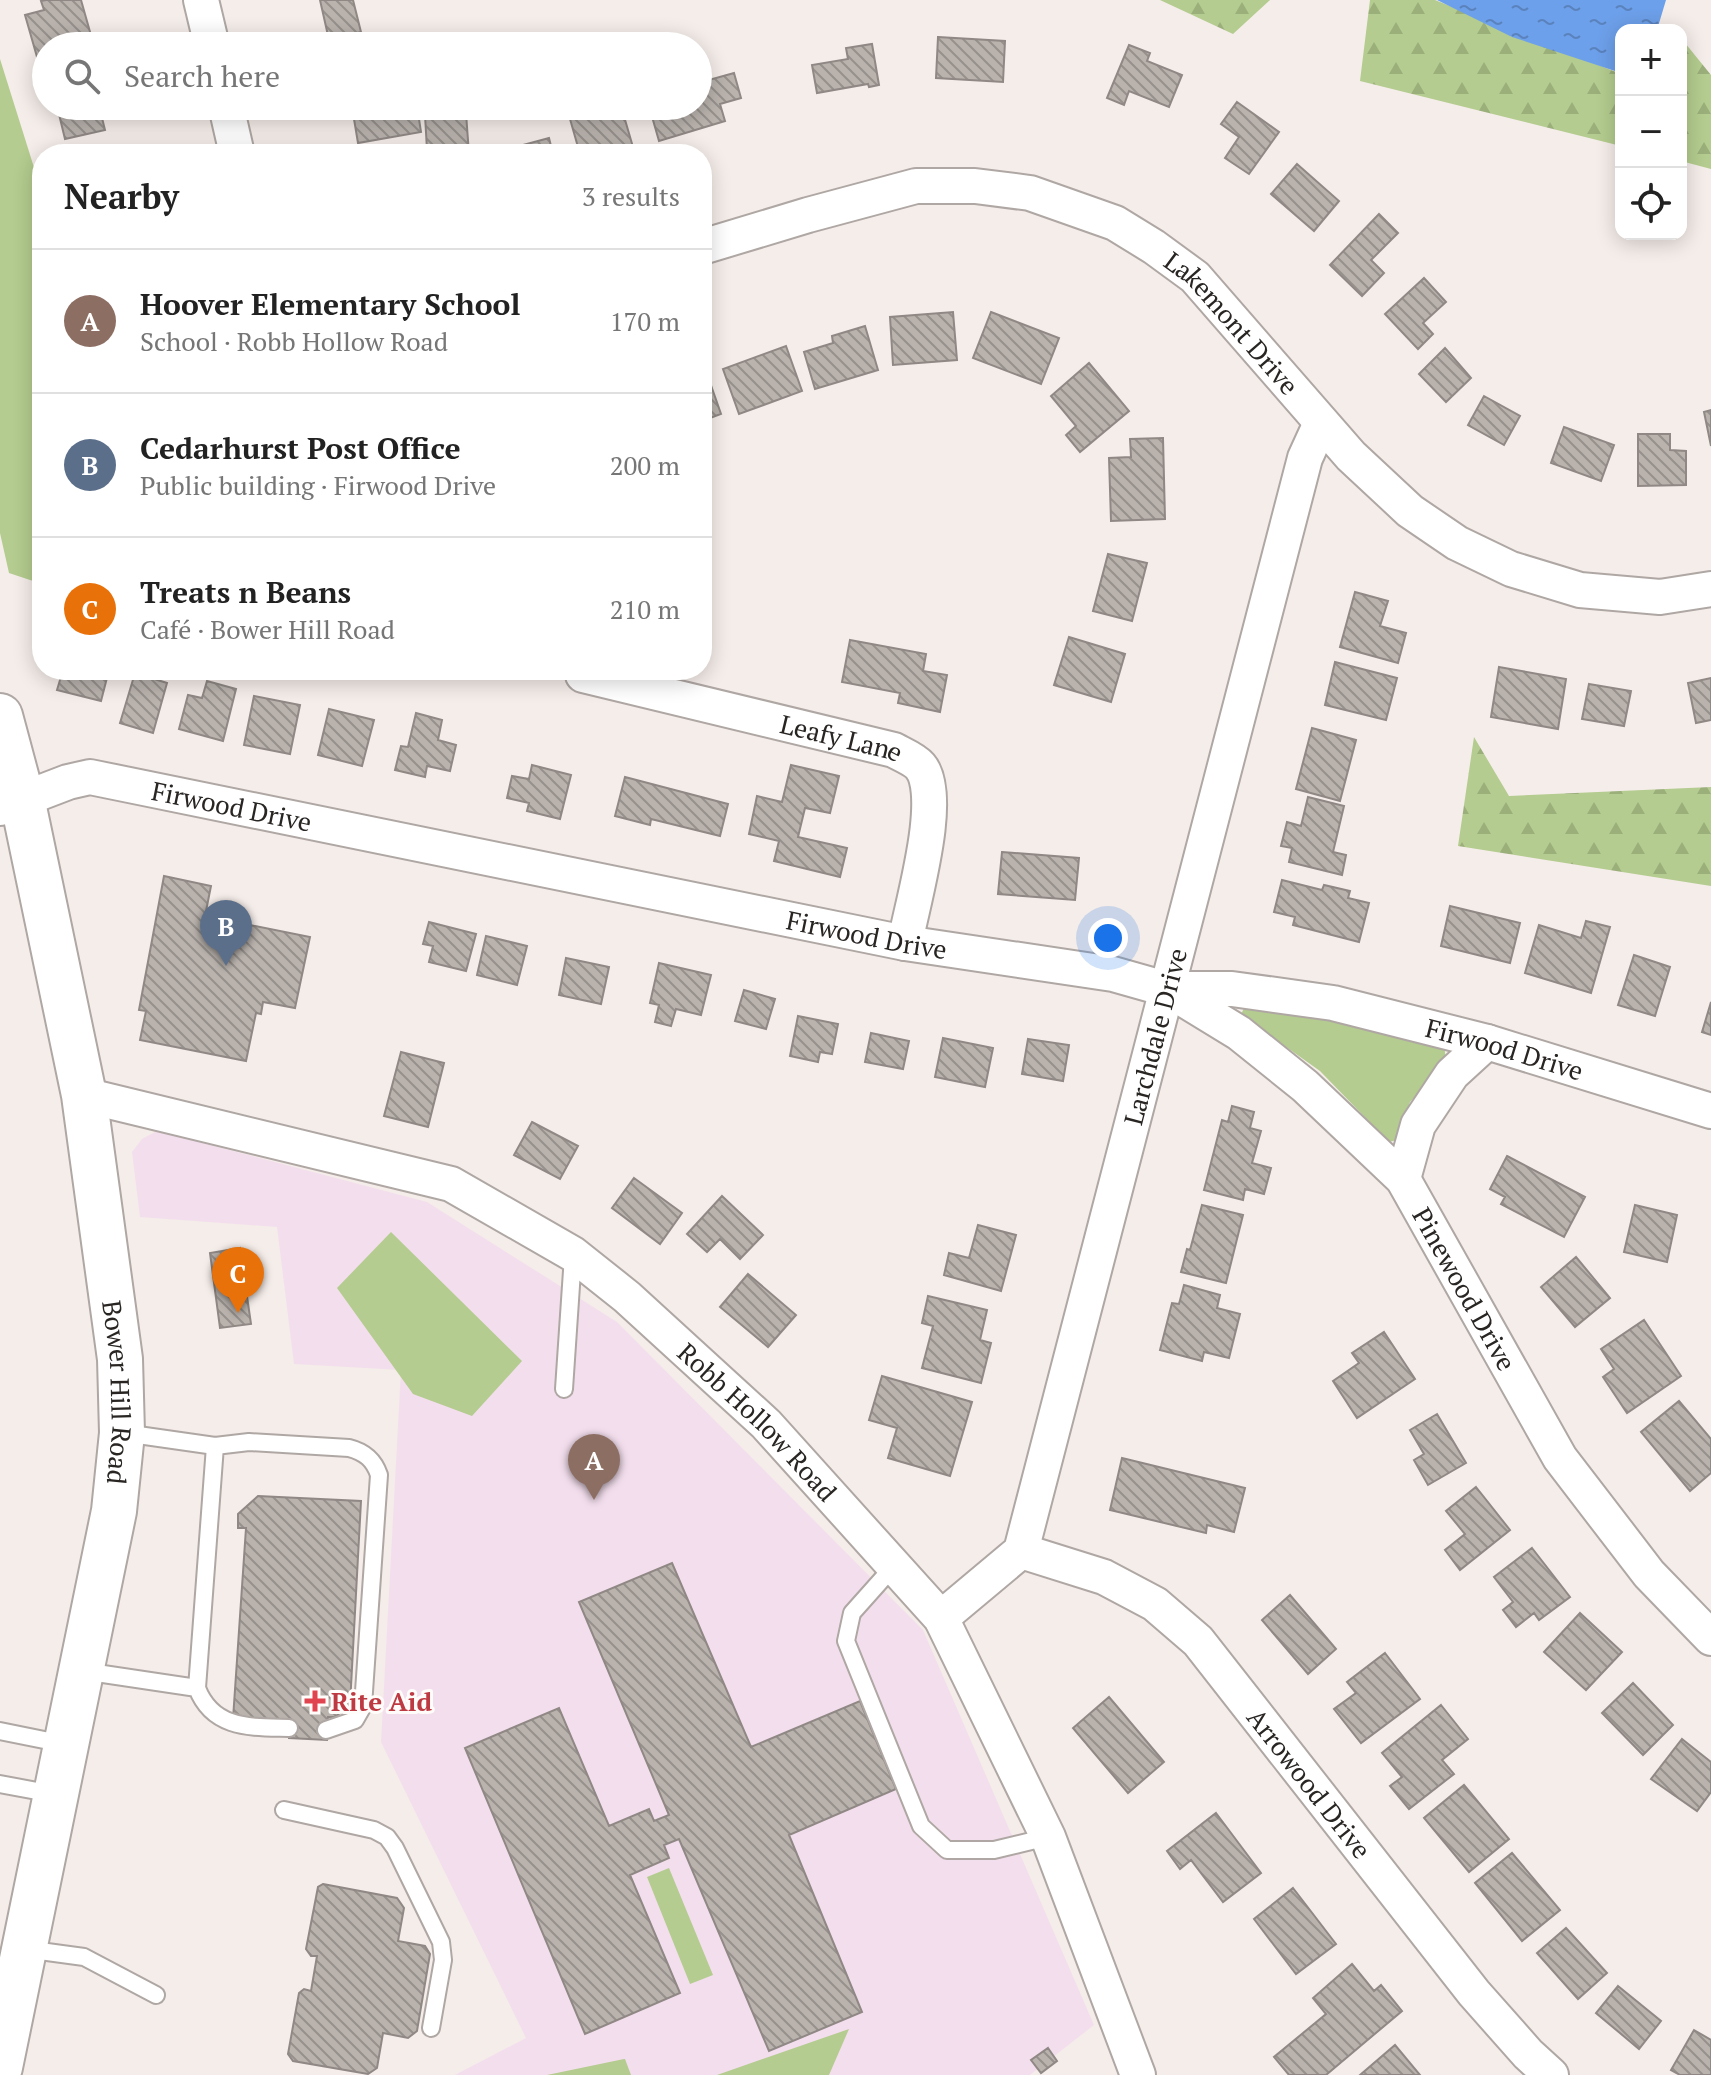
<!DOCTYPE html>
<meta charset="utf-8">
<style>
:root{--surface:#fff;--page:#f6f6f6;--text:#222;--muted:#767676;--line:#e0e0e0;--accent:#b45309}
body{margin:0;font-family:"PT Serif",serif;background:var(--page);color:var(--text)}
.controls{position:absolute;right:24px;top:24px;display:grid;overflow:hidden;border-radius:16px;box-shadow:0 4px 20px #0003}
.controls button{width:72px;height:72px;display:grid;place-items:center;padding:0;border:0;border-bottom:2px solid var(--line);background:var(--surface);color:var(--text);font:40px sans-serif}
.you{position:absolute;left:1108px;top:938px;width:28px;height:28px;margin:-20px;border:6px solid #fff;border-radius:50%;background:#1a73e8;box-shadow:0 0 0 12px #1a73e833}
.badge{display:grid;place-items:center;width:52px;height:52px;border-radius:50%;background:var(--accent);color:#fff;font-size:26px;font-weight:700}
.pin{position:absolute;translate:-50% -66px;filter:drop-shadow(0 2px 4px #0008)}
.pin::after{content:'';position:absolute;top:42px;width:28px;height:24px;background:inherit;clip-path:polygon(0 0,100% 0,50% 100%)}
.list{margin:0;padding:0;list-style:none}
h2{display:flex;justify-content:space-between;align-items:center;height:104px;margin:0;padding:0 32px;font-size:34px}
h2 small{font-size:26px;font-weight:400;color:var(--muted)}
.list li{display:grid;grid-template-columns:52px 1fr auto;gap:24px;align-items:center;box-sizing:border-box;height:144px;padding:0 32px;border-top:2px solid var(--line)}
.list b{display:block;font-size:30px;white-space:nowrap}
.list p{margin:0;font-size:26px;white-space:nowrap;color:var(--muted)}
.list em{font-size:26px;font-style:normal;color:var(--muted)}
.icon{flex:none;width:44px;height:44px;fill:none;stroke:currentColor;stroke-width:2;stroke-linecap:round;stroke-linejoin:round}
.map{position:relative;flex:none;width:1711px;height:2075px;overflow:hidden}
.search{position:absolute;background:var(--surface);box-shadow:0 4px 20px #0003;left:32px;top:32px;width:680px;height:88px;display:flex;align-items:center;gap:20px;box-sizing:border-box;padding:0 28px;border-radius:44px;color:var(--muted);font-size:30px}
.panel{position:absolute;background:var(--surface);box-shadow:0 4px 20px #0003;left:32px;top:144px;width:680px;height:536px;border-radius:32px}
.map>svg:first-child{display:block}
</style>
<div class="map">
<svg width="1711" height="2075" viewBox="0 0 1711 2075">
<defs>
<pattern id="forest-firs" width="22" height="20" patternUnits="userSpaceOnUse" patternTransform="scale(2)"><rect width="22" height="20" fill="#b4cc8f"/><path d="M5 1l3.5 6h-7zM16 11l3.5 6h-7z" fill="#9baf7b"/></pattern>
<pattern id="water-ripples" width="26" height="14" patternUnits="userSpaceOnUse" patternTransform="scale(2)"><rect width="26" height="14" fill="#6da0ea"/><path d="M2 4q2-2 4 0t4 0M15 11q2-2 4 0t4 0" fill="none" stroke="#5a82bd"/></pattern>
<pattern id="building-back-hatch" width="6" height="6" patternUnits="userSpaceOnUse" patternTransform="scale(2)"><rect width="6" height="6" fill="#b9b2ad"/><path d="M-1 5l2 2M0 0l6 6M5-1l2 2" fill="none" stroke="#96918c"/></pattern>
</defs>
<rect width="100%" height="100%" fill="#f5ede9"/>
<path fill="#f3deed" d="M157 1131 427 1202 617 1322 923 1630 1094 2025 1030 2075H455L526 2038 381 1742 401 1370 294 1364 277 1227 140 1217 132 1152 142 1139Z"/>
<path fill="#b4cc8f" d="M0 59 42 193V584L9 573 0 533Z
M1245 1005 1348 1020 1444 1043 1446 1062 1410 1102 1397 1140 1389 1142 1320 1071 1241 1015Z
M391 1232 522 1361 472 1416 413 1394 337 1288Z
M669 1868 713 1975 690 1984 647 1877Z
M849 2029 829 2075H717Z
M625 2059 631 2075H547L624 2059Z"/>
<path fill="url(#forest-firs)" d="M1160 0H1270L1233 34Z
M1370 0H1435L1621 74V146L1360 81Z
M1681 38 1711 75V169L1681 161Z
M1474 737 1509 796 1711 787V886L1458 846Z"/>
<path fill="url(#water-ripples)" d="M1437 0H1666L1657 30H1621V71L1618 72 1512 37Z"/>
<path fill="url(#building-back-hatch)" stroke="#8f8884" stroke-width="2" d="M46 0H81L94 46H46V69L41 71 25 15 44 10 41 1Z
M320 0H353L361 32 329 40Z
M938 37 1005 41 1003 82 936 78Z
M872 44 879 85 869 87 868 84 817 93 812 65 848 59 846 48Z
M1129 45 1150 53 1147 61 1182 75 1169 107 1129 91 1124 105 1107 98Z
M734 73 741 98 720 104 725 121 659 141 649 106H698V83Z
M1237 102 1279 132 1249 174 1225 158 1239 137 1221 124Z
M57 106H99L105 130 65 139Z
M364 106H417L421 132 358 143 353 113 365 111Z
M614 106H621L635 154H580L570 119Z
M466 113 469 154H407V151L427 150 425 115Z
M549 138 553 154H490Z
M1297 164 1339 201 1314 231 1271 194Z
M1379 214 1398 233 1371 260 1384 273 1362 296 1330 265Z
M1424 278 1446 302 1423 323 1433 334 1418 349 1385 314Z
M953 312 957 360 893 365 890 317Z
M991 312 1059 338 1041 384 973 358Z
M865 326 878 370 815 389 804 352 833 343 832 336Z
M786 346 802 391 739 414 723 369Z
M1445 348 1471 378 1446 402 1419 374Z
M1089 363 1129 411 1080 452 1066 435 1076 426 1051 396Z
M706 371 721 414 702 421V373Z
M1484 396 1520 416 1504 445 1468 425Z
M1711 410V446L1704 412Z
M1564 427 1614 445 1601 481 1551 463Z
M1638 434H1670V450L1686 451V485L1638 486Z
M1163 438 1165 519 1111 521 1109 458 1131 457 1130 439Z
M1108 554 1147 563 1132 621 1093 611Z
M1355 592 1388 601 1380 626 1406 633 1398 663 1340 647Z
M1069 637 1125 654 1111 702 1054 685Z
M850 640 926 654 923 671 947 675 940 712 898 703 900 693 842 682Z
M1335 662 1397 678 1386 720 1325 705Z
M1499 667 1566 679 1558 729 1491 717Z
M63 670H109L101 701 57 690Z
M135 673 167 683 153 733 120 723Z
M1711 678V720L1696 723 1688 683Z
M207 681 236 689 223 741 179 729 188 695 202 698Z
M1589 684 1631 691 1624 726 1582 719Z
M254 696 300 705 290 754 244 745Z
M329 709 374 720 362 766 318 755Z
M416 713 442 720 438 740 456 745 450 771 427 766 425 777 395 770 401 746 408 747Z
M1312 728 1356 740 1340 801 1296 789Z
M532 765 571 775 560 819 527 811 529 803 507 798 512 776 529 779Z
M791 765 839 776 830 813 805 808 798 837 847 848 840 877 774 861 779 841 749 834 757 796 782 802Z
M625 777 728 804 720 836 651 819 650 825 615 816Z
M1308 797 1344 806 1333 852 1346 855 1342 875 1289 862 1292 848 1281 846 1287 822 1301 826Z
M1002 852 1079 858 1075 900 998 894Z
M164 876 211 886 205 916 310 937 295 1008 263 1002 261 1014 256 1013 246 1061 140 1040 146 1011 139 1010Z
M1282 880 1322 890 1324 885 1350 891 1348 898 1369 903 1359 942 1293 925 1295 917 1274 912Z
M1450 906 1520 923 1510 963 1441 946Z
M1586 921 1610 927 1591 993 1525 973 1539 925 1581 938Z
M429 922 476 934 466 971 429 962 433 946 423 944Z
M486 936 527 946 517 985 477 975Z
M1634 955 1670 967 1655 1016 1618 1005Z
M566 958 609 967 601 1004 559 995Z
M659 963 711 975 701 1015 676 1009 671 1026 655 1022 659 1005 650 1003Z
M744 990 775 999 766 1029 735 1021Z
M1711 1002V1035L1702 1032Z
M798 1016 838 1024 832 1054 820 1052 818 1062 790 1056Z
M871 1033 909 1041 903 1069 865 1062Z
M943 1038 993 1048 985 1087 935 1077Z
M1028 1039 1069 1045 1063 1081 1022 1074Z
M401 1052 444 1063 428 1127 384 1116Z
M1232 1106 1254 1112 1250 1128 1261 1131 1252 1163 1271 1168 1264 1194 1245 1189 1243 1200 1204 1190 1222 1120 1228 1122Z
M532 1122 578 1146 560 1179 514 1155Z
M1507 1156 1585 1197 1564 1237 1501 1204 1505 1197 1490 1189Z
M634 1178 682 1213 660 1244 612 1208Z
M722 1196 763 1235 740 1259 720 1239 707 1252 687 1234Z
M1202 1205 1243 1215 1226 1283 1181 1272 1187 1249 1190 1250Z
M1635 1205 1677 1215 1667 1262 1624 1252Z
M978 1225 1016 1235 1001 1291 944 1275 949 1253 969 1258Z
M240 1248 251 1324 220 1328 210 1253Z
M1576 1257 1610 1298 1575 1327 1541 1287Z
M748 1274 796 1315 768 1347 720 1307Z
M1184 1285 1220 1295 1217 1308 1240 1314 1229 1358 1204 1352 1202 1361 1160 1350 1172 1303 1179 1304Z
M928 1296 987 1310 980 1340 991 1343 981 1383 922 1368 933 1326 922 1323Z
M1644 1320 1681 1376 1627 1413 1603 1377 1614 1369 1601 1349Z
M1384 1332 1415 1379 1357 1418 1333 1381 1359 1363 1352 1353Z
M882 1376 972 1402 950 1476 888 1458 897 1428 869 1420Z
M1679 1401 1711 1439V1473L1690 1491 1641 1432Z
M1437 1414 1466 1463 1428 1485 1414 1460 1424 1454 1410 1430Z
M1122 1458 1245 1488 1234 1532 1207 1525 1206 1533 1110 1510Z
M1476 1487 1510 1530 1460 1570 1445 1550 1465 1534 1446 1511Z
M258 1496 361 1501 350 1705 335 1717H328L327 1740 289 1738V1720L233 1719 246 1528H238V1514Z
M1532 1548 1570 1597 1539 1620 1534 1613 1516 1627 1503 1610 1513 1602 1494 1577Z
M672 1563 751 1747 860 1701 896 1789 789 1835 862 2012 769 2051 679 1839 664 1845 669 1858 630 1875 680 1993 585 2034 465 1748 559 1708 609 1826 649 1809 654 1821 669 1815 579 1602Z
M1290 1595 1336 1649 1308 1674 1262 1620Z
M1580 1613 1622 1652 1586 1690 1544 1652Z
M1385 1653 1420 1699 1361 1743 1334 1709 1356 1693 1347 1682Z
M1633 1683 1673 1725 1643 1755 1602 1713Z
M1109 1697 1164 1762 1128 1793 1073 1728Z
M1441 1705 1468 1739 1442 1760 1454 1774 1409 1809 1390 1786 1402 1777 1382 1753Z
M1682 1739 1711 1762V1792L1697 1811 1651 1779Z
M1464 1785 1509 1839 1469 1872 1424 1818Z
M1216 1813 1261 1873 1223 1902 1191 1860 1180 1869 1167 1851Z
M1512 1853 1560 1910 1522 1941 1475 1883Z
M323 1884 397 1898 404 1908 398 1941 425 1946 430 1954 417 2031 408 2038 383 2033 377 2068 368 2074 293 2061 288 2054 299 1993 304 1989 311 1991 317 1956H311L306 1949 318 1887Z
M1293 1888 1336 1944 1296 1974 1254 1919Z
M1566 1928 1607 1973 1578 1999 1537 1953Z
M1352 1964 1374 1991 1381 1985 1402 2011 1326 2075H1289L1274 2057 1326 2014 1313 1998Z
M1618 1986 1661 2021 1639 2049 1596 2013Z
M1694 2030 1711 2040V2075H1680L1671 2070Z
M1395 2045 1420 2075H1360Z
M1048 2048 1057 2061 1041 2073 1031 2060Z"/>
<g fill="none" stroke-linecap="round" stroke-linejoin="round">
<defs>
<path id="lane" d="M564 1389 573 1256
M124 1433 215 1446
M893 1567 852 1613 846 1641 921 1826 947 1850H994L1048 1837
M83 1671 197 1688
M289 1728C252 1727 213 1730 197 1688L215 1446 249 1442 349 1448C365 1452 374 1460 379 1475L363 1706 355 1720 326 1730
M0 1731 64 1744
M0 1784 53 1794
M284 1810 374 1830 387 1837 395 1848 441 1942 443 1960 431 2028
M25 1949 84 1957 156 1995"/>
<g id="street">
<path d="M201 0 212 46"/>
<path d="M226 106 237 154"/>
<path id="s1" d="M702 247 808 215 916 186H975L1030 193 1115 223 1154 247 1195 277 1351 456 1410 511 1457 543 1511 569 1580 590 1660 597 1711 589"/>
<path id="s2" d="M583 675 894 750C901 754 914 759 920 766 945 795 912 904 905 943"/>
<path id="s3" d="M0 808 68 782 90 777 905 943 1113 974 1166 989H1232L1333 1003 1487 1042 1711 1111"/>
<path id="s4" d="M1167 989 1239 1033 1305 1086 1403 1179 1560 1458 1649 1574 1711 1638"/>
<path id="s5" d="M84 1095 451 1184 573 1254 627 1297 766 1424 941 1618 1048 1837 1138 2075"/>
<path d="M1403 1179 1418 1125 1452 1074 1487 1042"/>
<path id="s6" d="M1021 1551 1104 1577 1155 1604 1198 1641 1474 1993 1528 2054 1551 2075"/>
<path id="s7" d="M941 1618 1021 1551 1305 458 1321 423"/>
</g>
<g id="secondary">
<path id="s8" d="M0 716 22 798 84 1095 120 1359 122 1433 114 1511 0 2067"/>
</g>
</defs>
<use href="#lane" stroke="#afa7a3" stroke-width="20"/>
<use href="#street" stroke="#afa7a3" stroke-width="38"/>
<use href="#secondary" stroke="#afa7a3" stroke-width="48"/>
<use href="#lane" stroke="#fff" stroke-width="16"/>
<use href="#street" stroke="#fff" stroke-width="34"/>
<use href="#secondary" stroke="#fff" stroke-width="44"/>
</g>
<path fill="#e0444e" stroke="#fffcfa" stroke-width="3" d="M311 1689h8v8h8v8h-8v8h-8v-8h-8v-8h8z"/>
<g text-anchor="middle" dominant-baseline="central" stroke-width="6" stroke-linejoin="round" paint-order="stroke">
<g font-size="26" fill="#282523" stroke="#fffcfa">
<text stroke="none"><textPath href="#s1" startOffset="582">Lakemont Drive</textPath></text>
<text stroke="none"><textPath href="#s2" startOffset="266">Leafy Lane</textPath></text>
<text stroke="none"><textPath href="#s3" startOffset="240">Firwood Drive</textPath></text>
<text stroke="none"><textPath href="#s3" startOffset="888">Firwood Drive</textPath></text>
<text stroke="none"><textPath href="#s7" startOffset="636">Larchdale Drive</textPath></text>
<text stroke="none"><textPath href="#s3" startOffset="1538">Firwood Drive</textPath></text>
<text stroke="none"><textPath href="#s4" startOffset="430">Pinewood Drive</textPath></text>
<text stroke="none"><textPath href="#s8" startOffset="688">Bower Hill Road</textPath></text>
<text stroke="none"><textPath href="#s5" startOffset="768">Robb Hollow Road</textPath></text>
<text stroke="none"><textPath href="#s6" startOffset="382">Arrowood Drive</textPath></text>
</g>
<g font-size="26" font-weight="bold" fill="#be3a42" stroke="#fffcfa" text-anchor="start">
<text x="331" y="1701">Rite Aid</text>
</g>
</g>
</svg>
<div class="controls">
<button>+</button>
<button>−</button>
<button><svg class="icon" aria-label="locate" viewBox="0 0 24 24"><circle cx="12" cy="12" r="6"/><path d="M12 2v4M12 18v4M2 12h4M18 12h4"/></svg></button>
</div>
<div class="you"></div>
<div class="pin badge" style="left:594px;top:1500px;background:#8d6e63">A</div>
<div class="pin badge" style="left:226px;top:966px;background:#5c6f8a">B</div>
<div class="pin badge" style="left:238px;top:1313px;background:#e8710a">C</div>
<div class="search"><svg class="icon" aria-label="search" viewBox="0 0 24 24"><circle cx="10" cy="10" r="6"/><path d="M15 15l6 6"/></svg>Search here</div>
<section class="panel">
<h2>Nearby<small>3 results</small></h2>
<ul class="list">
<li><span class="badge" style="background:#8d6e63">A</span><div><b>Hoover Elementary School</b><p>School · Robb Hollow Road</p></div><em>170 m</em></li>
<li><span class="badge" style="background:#5c6f8a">B</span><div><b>Cedarhurst Post Office</b><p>Public building · Firwood Drive</p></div><em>200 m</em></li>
<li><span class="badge" style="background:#e8710a">C</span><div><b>Treats n Beans</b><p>Café · Bower Hill Road</p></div><em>210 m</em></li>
</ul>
</section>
</div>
